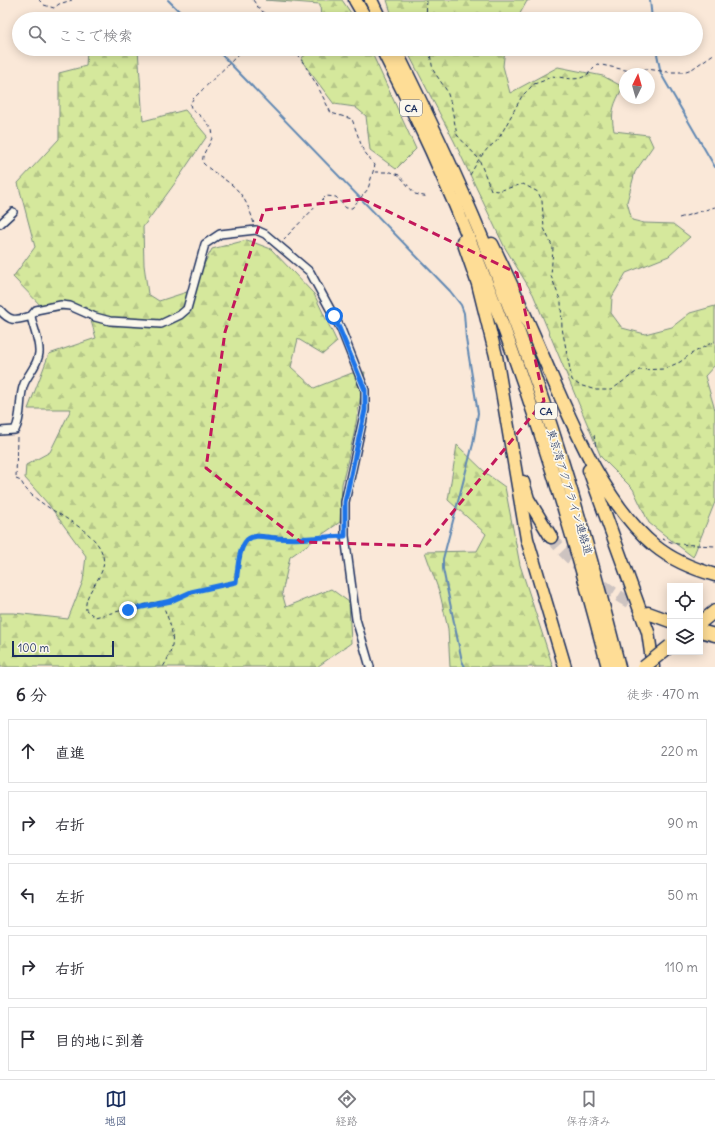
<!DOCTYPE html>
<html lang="ja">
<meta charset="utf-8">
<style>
:root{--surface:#fff;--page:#f2f2f3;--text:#2b2b33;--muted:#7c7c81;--line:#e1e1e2;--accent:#1b2f5e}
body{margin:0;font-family:Delius,"Klee One",sans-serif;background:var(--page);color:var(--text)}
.controls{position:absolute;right:12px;bottom:12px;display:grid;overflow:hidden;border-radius:0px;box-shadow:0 2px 10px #0003}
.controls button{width:36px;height:36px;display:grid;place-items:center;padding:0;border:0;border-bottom:1px solid var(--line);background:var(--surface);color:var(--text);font:20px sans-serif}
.compass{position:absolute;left:619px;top:68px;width:36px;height:36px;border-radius:50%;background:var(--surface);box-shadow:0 2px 10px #0003;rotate:5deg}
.scale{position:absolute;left:12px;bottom:10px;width:102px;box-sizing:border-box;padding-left:4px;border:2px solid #1b2f5e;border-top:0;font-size:11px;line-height:14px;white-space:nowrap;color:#1b2f5e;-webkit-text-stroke:3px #fbf7ec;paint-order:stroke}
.stop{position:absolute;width:12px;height:12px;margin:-9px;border:3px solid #1a73e8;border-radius:50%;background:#fff}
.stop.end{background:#1a73e8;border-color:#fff;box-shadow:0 1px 4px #0008}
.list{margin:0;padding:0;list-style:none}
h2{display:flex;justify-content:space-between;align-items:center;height:52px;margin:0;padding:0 16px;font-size:17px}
h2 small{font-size:13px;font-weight:400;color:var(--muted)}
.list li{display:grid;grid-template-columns:26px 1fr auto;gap:12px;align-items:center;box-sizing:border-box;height:64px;margin:0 8px 8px;padding:0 8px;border:1px solid var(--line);border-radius:0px}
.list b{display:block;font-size:15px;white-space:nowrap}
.list em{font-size:13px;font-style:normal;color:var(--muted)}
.icon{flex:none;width:22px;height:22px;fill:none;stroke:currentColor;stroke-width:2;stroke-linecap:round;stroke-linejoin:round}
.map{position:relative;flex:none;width:715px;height:667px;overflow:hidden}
.search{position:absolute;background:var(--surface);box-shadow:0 2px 10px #0003;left:12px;right:12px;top:12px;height:44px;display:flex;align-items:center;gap:10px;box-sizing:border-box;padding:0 14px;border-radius:22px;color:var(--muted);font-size:15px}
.sheet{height:412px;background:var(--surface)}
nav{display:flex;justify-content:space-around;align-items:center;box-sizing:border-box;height:56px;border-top:1px solid var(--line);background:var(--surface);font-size:11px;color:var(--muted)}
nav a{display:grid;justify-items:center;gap:2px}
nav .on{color:var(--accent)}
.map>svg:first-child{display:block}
</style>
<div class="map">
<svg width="715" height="667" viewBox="0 0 715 667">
<defs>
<pattern id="forest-firs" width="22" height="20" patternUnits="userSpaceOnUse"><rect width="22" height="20" fill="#d5e89c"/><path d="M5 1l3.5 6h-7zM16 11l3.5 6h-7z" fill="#b6c789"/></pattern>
</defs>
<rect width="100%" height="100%" fill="#fae8d8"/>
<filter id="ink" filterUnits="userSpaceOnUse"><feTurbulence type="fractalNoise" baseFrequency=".025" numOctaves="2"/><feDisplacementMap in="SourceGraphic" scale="8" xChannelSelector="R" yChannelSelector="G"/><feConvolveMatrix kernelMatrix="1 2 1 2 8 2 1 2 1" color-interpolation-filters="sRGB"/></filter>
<g filter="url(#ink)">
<path fill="url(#forest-firs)" stroke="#788c7d" d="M265 0H342L355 19H321L320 4Z
M387 0H530L527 1 517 19H393Z
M87 49H138L143 121 185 110 207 136 175 183 143 227 144 265 148 294 159 301 190 291 212 249 247 240 271 249 314 294 337 342 323 354 298 339 291 367 314 388 352 373 365 372 354 434 342 484 340 522 290 557 282 593 286 607 331 589 349 602 351 643 317 667H0V613H14L68 619 83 581 86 556 49 505 25 478 26 465 50 452 71 409H28L49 354 96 338 87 307 47 312 13 277 35 247 18 183 59 139V73L86 66Z
M308 49H370L416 149 396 169 370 150 366 116 355 107 334 104 301 60Z
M406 49H505L503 66 510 93 558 67 603 76 623 87C614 104 610 111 614 131L648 135 653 146 635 172 627 202 632 220 644 223 673 224 690 237 669 256 626 273 612 297 611 313 622 328 645 334 672 327 690 313 715 306V365L705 376 715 410V502L693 557 649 523 633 489 601 457 533 294 504 246 454 141Z
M457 445 487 474 505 487 520 565 553 667H450L448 629 440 594 425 552 477 551 486 534 448 500Z"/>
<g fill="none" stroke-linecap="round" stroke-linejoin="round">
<path stroke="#6188b3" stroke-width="2" d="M168 0 187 19
M650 0 652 19
M216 49 450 291 461 305 464 313 466 339 478 413 473 444 443 559V569L462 661 465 667
M656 49 661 74 715 167"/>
<path stroke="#cdc3c0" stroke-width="12" stroke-dasharray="12 6" stroke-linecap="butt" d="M551 537C576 568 610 593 645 611"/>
<defs>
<path id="street" d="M0 224 13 212
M0 310C11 323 16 320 31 316L36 310 61 305 70 306 95 317 110 321 161 324 180 315 187 309 205 244 220 234 256 230 265 234 310 272 341 329 365 390V410L345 502V536L356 619 370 667
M0 431 15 430C23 415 18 399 24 384 28 374 38 365 39 353 40 341 33 328 31 316"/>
<path id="highway" d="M355 0 366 19
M371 0 380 19
M382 49C483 245 553 453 608 667
M395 49C434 128 472 208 503 291 551 413 587 540 619 667
M463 241 478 284 496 356 527 539 565 667
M492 244C512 285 530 326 548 368 573 426 606 506 655 546 672 560 694 569 715 575
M589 470 648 632 653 667
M523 482 528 499 551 537
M648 613 670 621
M700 623 715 611
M700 631 715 635"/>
</defs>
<use href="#street" stroke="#1b2f5e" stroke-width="10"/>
<use href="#highway" stroke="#1b2f5e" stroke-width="15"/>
<path stroke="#1b2f5e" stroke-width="1" stroke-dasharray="4 3" stroke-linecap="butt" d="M39 0 44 5 54 8 59 4 72 0
M253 0 260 10 275 19
M426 19 427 0
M244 49 193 99 190 104 191 108C197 114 207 120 211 128 218 140 200 150 203 163 211 171 219 175 228 182 242 191 250 208 254 224
M429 49 433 70 447 91 451 104 457 135 479 159 491 190 498 191 523 184 538 192 542 201 544 228 553 248 551 276 561 302 562 328 572 380 579 385 596 390H611L639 370 664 369 680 362 691 354 715 341
M375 172H391L399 175 415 194 428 197
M470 175 479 159 488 148 498 140 522 96 534 84 543 81 552 76C573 79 583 84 597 64L630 71 647 69 668 72H683L692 69 715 53
M679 218 715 207
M283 240 326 196 336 197 346 208H352L368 189 375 165 363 150 352 119 331 113 318 87 295 49
M594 435 596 448
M17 437 16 479 21 481C33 509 96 524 103 556 108 577 83 590 86 610L95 617 152 603 171 601 191 592 236 582 242 549 247 540 257 535 302 539 338 536
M662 539 677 544 715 546
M162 603C172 628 179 642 163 667"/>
<use href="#street" stroke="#fbf7ec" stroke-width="7"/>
<use href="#highway" stroke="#fedd96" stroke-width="12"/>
<defs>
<path id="highway-bridge" d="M644 667 670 646"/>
</defs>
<use href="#highway-bridge" stroke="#1b2f5e" stroke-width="15" stroke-linecap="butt"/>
<use href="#highway-bridge" stroke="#fedd96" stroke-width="12"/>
</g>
</g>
<g fill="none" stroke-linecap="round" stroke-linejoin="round" filter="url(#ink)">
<path stroke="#1a73e8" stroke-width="5" d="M128 610 171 601 191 592 236 582C238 570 238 549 247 540 253 535 260 536 267 537 293 541 319 537 345 536V502L365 410V390L334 316"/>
</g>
<path fill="none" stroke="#c2185b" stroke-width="3" stroke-dasharray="8 5" stroke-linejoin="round" d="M362 199 517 273 544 401 425 546 301 542 206 468 225 332 264 210Z"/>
<g text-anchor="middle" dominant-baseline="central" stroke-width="3.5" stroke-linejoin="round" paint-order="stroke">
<g fill="#fbf7ec" stroke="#5e6b89" stroke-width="1">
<rect x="400" y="100" width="22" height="16" rx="3"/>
<rect x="535" y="403" width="22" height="16" rx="3"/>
</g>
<g font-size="10" font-weight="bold" fill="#1b2f5e">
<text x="411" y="108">CA</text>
<text x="546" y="411">CA</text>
</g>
<g font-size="11" fill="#1b2f5e" stroke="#fbf7ec">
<text transform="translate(570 492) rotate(73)">東京湾アクアライン連絡道</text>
</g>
</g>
</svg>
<div class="controls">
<button><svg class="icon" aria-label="locate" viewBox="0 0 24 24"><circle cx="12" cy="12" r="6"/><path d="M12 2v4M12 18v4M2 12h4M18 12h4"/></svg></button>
<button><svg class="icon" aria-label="layers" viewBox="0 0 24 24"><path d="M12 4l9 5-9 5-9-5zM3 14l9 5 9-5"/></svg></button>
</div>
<svg class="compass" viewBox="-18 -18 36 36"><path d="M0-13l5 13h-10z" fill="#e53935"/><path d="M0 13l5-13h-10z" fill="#7c7c81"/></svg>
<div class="scale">100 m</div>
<div class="stop" style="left:334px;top:316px"></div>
<div class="stop end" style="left:128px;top:610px"></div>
<div class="search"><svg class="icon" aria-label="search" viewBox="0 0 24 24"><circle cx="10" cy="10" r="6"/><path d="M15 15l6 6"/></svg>ここで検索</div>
</div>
<section class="sheet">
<h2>6 分<small>徒歩 · 470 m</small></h2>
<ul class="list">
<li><svg class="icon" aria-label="ahead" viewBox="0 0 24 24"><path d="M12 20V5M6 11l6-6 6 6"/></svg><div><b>直進</b></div><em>220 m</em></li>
<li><svg class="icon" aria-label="right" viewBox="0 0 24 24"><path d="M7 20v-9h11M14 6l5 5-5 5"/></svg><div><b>右折</b></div><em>90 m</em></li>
<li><svg class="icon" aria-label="left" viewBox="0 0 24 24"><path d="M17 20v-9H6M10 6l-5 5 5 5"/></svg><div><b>左折</b></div><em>50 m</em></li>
<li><svg class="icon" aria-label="right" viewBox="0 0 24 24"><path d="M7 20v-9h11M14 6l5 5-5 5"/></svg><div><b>右折</b></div><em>110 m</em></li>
<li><svg class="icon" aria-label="arrive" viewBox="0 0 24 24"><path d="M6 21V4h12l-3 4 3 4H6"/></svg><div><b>目的地に到着</b></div></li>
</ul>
</section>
<nav>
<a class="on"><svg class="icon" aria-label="map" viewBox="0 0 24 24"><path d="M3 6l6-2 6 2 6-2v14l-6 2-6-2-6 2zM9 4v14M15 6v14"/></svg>地図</a>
<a><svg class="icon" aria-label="directions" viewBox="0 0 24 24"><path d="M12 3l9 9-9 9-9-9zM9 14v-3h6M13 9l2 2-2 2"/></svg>経路</a>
<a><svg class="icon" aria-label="saved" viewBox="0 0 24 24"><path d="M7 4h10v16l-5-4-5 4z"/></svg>保存済み</a>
</nav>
